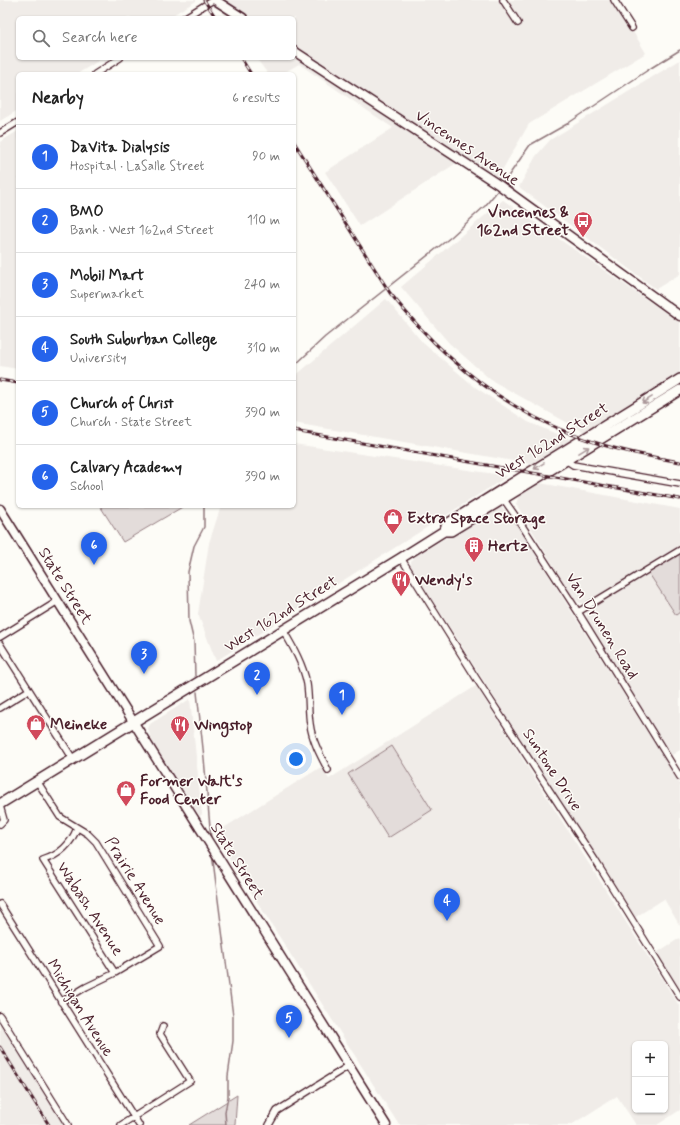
<!DOCTYPE html>
<meta charset="utf-8">
<style>
:root{--surface:#fff;--page:#f2f2f2;--text:#222;--muted:#767676;--line:#e0e0e0;--accent:#2563eb}
body{margin:0;font-family:Mynerve,sans-serif;background:var(--page);color:var(--text)}
.controls{position:absolute;right:12px;bottom:12px;display:grid;overflow:hidden;border-radius:6px;box-shadow:0 1px 3px #0004}
.controls button{width:36px;height:36px;display:grid;place-items:center;padding:0;border:0;border-bottom:1px solid var(--line);background:var(--surface);color:var(--text);font:20px sans-serif}
.you{position:absolute;left:296px;top:759px;width:14px;height:14px;margin:-10px;border:3px solid #fff;border-radius:50%;background:#1a73e8;box-shadow:0 0 0 6px #1a73e833}
.badge{display:grid;place-items:center;width:26px;height:26px;border-radius:50%;background:var(--accent);color:#fff;font-size:13px;font-weight:700}
.pin{position:absolute;translate:-50% -33px;filter:drop-shadow(0 1px 2px #0008)}
.pin::after{content:'';position:absolute;top:21px;width:14px;height:12px;background:inherit;clip-path:polygon(0 0,100% 0,50% 100%)}
.list{margin:0;padding:0;list-style:none}
h2{display:flex;justify-content:space-between;align-items:center;height:52px;margin:0;padding:0 16px;font-size:17px}
h2 small{font-size:13px;font-weight:400;color:var(--muted)}
.list li{display:grid;grid-template-columns:26px 1fr auto;gap:12px;align-items:center;box-sizing:border-box;height:64px;padding:0 16px;border-top:1px solid var(--line)}
.list b{display:block;font-size:15px;white-space:nowrap}
.list p{margin:0;font-size:13px;white-space:nowrap;color:var(--muted)}
.list em{font-size:13px;font-style:normal;color:var(--muted)}
.icon{flex:none;width:22px;height:22px;fill:none;stroke:currentColor;stroke-width:2;stroke-linecap:round;stroke-linejoin:round}
.map{position:relative;flex:none;width:680px;height:1125px;overflow:hidden}
.search{position:absolute;background:var(--surface);box-shadow:0 1px 3px #0004;left:16px;top:16px;width:280px;height:44px;display:flex;align-items:center;gap:10px;box-sizing:border-box;padding:0 14px;border-radius:6px;color:var(--muted);font-size:15px}
.panel{position:absolute;background:var(--surface);box-shadow:0 1px 3px #0004;left:16px;top:72px;width:280px;height:436px;border-radius:6px}
.map>svg:first-child{display:block}
</style>
<div class="map">
<svg width="680" height="1125" viewBox="0 0 680 1125">
<rect width="100%" height="100%" fill="#fdfcf7"/>
<filter id="ink" filterUnits="userSpaceOnUse"><feTurbulence type="fractalNoise" baseFrequency=".025" numOctaves="2"/><feDisplacementMap in="SourceGraphic" scale="8" xChannelSelector="R" yChannelSelector="G"/><feConvolveMatrix kernelMatrix="1 2 1 2 8 2 1 2 1" color-interpolation-filters="sRGB"/></filter>
<g filter="url(#ink)">
<path fill="#f0ece8" fill-rule="evenodd" d="M0 0H196V1L168 18H18V58H103L77 74H18V110L0 121Z
M214 0H614L646 53 529 124 498 177 461 160 360 226 325 172 393 128 299 64 282 74H268L256 58H294V18H226Z
M680 60V274L656 289 519 187 536 156 550 140Z
M18 131V369L0 366V142Z
M503 200 680 323V373L584 432 491 380 449 343 401 287Z
M386 299 423 343 475 387 528 422 571 440 531 464 294 423V377Z
M294 444 508 476 216 661 198 614 209 543 221 506H294Z
M540 483 680 509V545L587 603H580L574 599 516 504 519 495Z
M500 507 508 511 680 784V926L664 899 634 918 411 566V561L416 556 494 509Z
M648 572 676 615 680 612V750L672 755 609 657 587 619V614L589 609Z
M476 686 680 1007V1110L657 1125H636L617 1096 571 1125H399L214 834 321 767 329 779ZM635 1044H665V1110H635Z
M190 699 202 814 200 816 154 744 150 736 148 729 150 724Z
M680 938V993L656 953Z
M0 1013 69 1125H0Z"/>
<path fill="#e3dcda" stroke="#967e82" d="M100 506H184L123 542Z
M680 553V612L676 615 648 572Z
M392 746 432 810 388 838 348 774Z
M237 1095 235 1125H189Z"/>
<g fill="none" stroke-linecap="round" stroke-linejoin="round">
<path stroke="#91777b" stroke-width="1.5" d="M502 185 530 145 567 124 651 68 680 50
M294 366 325 337 451 237 485 206 499 189
M195 676 194 642 189 621 188 572 194 546 204 527V506
M197 692 204 758 211 839
M212 853 233 1016V1041L228 1076V1097L225 1112 226 1125"/>
<defs>
<path id="street" d="M503 0 518 23
M614 0 632 28
M184 18 213 0
M95 74 120 58
M0 133 18 122
M567 461 573 465 680 484
M502 497 519 521 578 612 680 777
M401 558 476 678 595 860 680 997
M578 612 680 550
M283 630C293 647 303 664 307 684 309 697 308 711 310 724 312 740 320 755 328 770
M0 637 58 601
M0 644 73 759
M0 708 29 690
M37 781 60 817 88 834 96 842 160 946 115 973 86 987 61 1002
M0 806 4 820 0 824
M77 828C71 844 60 855 43 860L115 973
M0 904 139 1125
M0 1016 68 1125
M121 1125 190 1081 160 1034 163 1026
M269 1125 277 1111 350 1065"/>
<path id="secondary" d="M215 0 243 18
M294 51 499 185 680 316
M0 509 386 1125"/>
<path id="primary" d="M444 531H451L680 390
M0 804 401 558 444 531 447 524 680 379"/>
</defs>
<use href="#street" stroke="#4a1f2b" stroke-width="8"/>
<use href="#secondary" stroke="#4a1f2b" stroke-width="11"/>
<use href="#primary" stroke="#4a1f2b" stroke-width="12"/>
<use href="#street" stroke="#fdfcf7" stroke-width="5.5"/>
<use href="#secondary" stroke="#fdfcf7" stroke-width="8"/>
<use href="#primary" stroke="#fdfcf7" stroke-width="9"/>
<defs>
<path id="rail" d="M204 0 216 18
M241 58 251 74
M294 142 390 293C444 361 513 417 597 443 624 452 652 457 680 462
M0 380 18 383
M294 431 680 499
M0 1047 49 1125"/>
</defs>
<use href="#rail" stroke="#4a1f2b" stroke-width="3"/>
<use href="#rail" stroke="#fdfcf7" stroke-width="1.5" stroke-dasharray="4.5" stroke-linecap="butt"/>
</g>
<defs><path id="oneway-shaft" d="M-6 0H5M1.5-3L5.5 0L1.5 3" fill="none" stroke-width="1.6" stroke-linecap="round" stroke-linejoin="round"/></defs>
<g stroke="#ac999b">
<use href="#oneway-shaft" transform="translate(647 400) rotate(149)"/>
<use href="#oneway-shaft" transform="translate(584 450) rotate(-32)"/>
<use href="#oneway-shaft" transform="translate(539 466) rotate(148)"/>
</g>
</g>
<defs>
<symbol id="bus-pin" viewBox="-11 -11 22 30"><path d="M0 17L-7.5 6A9.5 9.5 0 1 1 7.5 6Z" fill="#d1495b" stroke="#fdfcf7"/><path d="M-5-6H5V4H4V6H2V4H-2V6H-4V4H-5ZM-3.5-4V0h7V-4ZM-3.5 1.2v1.5H-2V1.2ZM2 1.2v1.5H3.5V1.2Z" fill="#fff"/></symbol>
<symbol id="shop-pin" viewBox="-11 -11 22 30"><path d="M0 17L-7.5 6A9.5 9.5 0 1 1 7.5 6Z" fill="#d1495b" stroke="#fdfcf7"/><path d="M-5-2.5h2.3a2.7 3.5 0 0 1 5.4 0H5L5.5 6h-11ZM-1.5-2.5h3a1.5 2.3 0 0 0-3 0Z" fill="#fff"/></symbol>
<symbol id="building-pin" viewBox="-11 -11 22 30"><path d="M0 17L-7.5 6A9.5 9.5 0 1 1 7.5 6Z" fill="#d1495b" stroke="#fdfcf7"/><path d="M-4-6H4V6H1V3H-1V6H-4ZM-2.5-4.3h1.7v1.8h-1.7ZM.8-4.3h1.7v1.8H.8ZM-2.5-1h1.7V.8h-1.7ZM.8-1h1.7V.8H.8Z" fill="#fff"/></symbol>
<symbol id="restaurant-pin" viewBox="-11 -11 22 30"><path d="M0 17L-7.5 6A9.5 9.5 0 1 1 7.5 6Z" fill="#d1495b" stroke="#fdfcf7"/><path d="M-5-6h1v4h1v-4h1v4h1v-4h1v5L-1.5 .5V6h-2V.5L-5-1ZM5-6V6H3V1.5H1.5Q1.5-4 5-6Z" fill="#fff"/></symbol>
</defs>
<g fill-rule="evenodd">
<use href="#bus-pin" x="572" y="210" width="22" height="30"/>
<use href="#shop-pin" x="382" y="507" width="22" height="30"/>
<use href="#building-pin" x="463" y="535" width="22" height="30"/>
<use href="#restaurant-pin" x="390" y="569" width="22" height="30"/>
<use href="#shop-pin" x="25" y="713" width="22" height="30"/>
<use href="#restaurant-pin" x="169" y="714" width="22" height="30"/>
<use href="#shop-pin" x="115" y="779" width="22" height="30"/>
</g>
<g text-anchor="middle" dominant-baseline="central" stroke-width="3" stroke-linejoin="round" paint-order="stroke">
<g font-size="16" fill="#4a1f2b" stroke="#fdfcf7">
<text transform="translate(467 148) rotate(34)">Vincennes Avenue</text>
<text transform="translate(552 441) rotate(-32)">West 162nd Street</text>
<text transform="translate(65 586) rotate(58)">State Street</text>
<text transform="translate(281 614) rotate(-32)">West 162nd Street</text>
<text transform="translate(602 626) rotate(58)">Van Drunen Road</text>
<text transform="translate(552 770) rotate(57)">Suntone Drive</text>
<text transform="translate(237 861) rotate(58)">State Street</text>
<text transform="translate(135 881) rotate(58)">Prairie Avenue</text>
<text transform="translate(90 909) rotate(57)">Wabash Avenue</text>
<text transform="translate(80 1008) rotate(58)">Michigan Avenue</text>
</g>
<g font-size="16" font-weight="bold" fill="#4a1f2b" stroke="#fdfcf7" text-anchor="start">
<text x="569" y="212" text-anchor="end">Vincennes &amp;<tspan x="569" dy="18">162nd Street</tspan></text>
<text x="407" y="518">Extra Space Storage</text>
<text x="488" y="546">Hertz</text>
<text x="415" y="580">Wendy's</text>
<text x="50" y="724">Meineke</text>
<text x="194" y="725">Wingstop</text>
<text x="140" y="781">Former Walt's<tspan x="140" dy="18">Food Center</tspan></text>
</g>
</g>
</svg>
<div class="controls">
<button>+</button>
<button>−</button>
</div>
<div class="you"></div>
<div class="pin badge" style="left:342px;top:715px">1</div>
<div class="pin badge" style="left:257px;top:695px">2</div>
<div class="pin badge" style="left:144px;top:674px">3</div>
<div class="pin badge" style="left:447px;top:921px">4</div>
<div class="pin badge" style="left:289px;top:1038px">5</div>
<div class="pin badge" style="left:94px;top:565px">6</div>
<div class="search"><svg class="icon" aria-label="search" viewBox="0 0 24 24"><circle cx="10" cy="10" r="6"/><path d="M15 15l6 6"/></svg>Search here</div>
<section class="panel">
<h2>Nearby<small>6 results</small></h2>
<ul class="list">
<li><span class="badge">1</span><div><b>DaVita Dialysis</b><p>Hospital · LaSalle Street</p></div><em>90 m</em></li>
<li><span class="badge">2</span><div><b>BMO</b><p>Bank · West 162nd Street</p></div><em>110 m</em></li>
<li><span class="badge">3</span><div><b>Mobil Mart</b><p>Supermarket</p></div><em>240 m</em></li>
<li><span class="badge">4</span><div><b>South Suburban College</b><p>University</p></div><em>310 m</em></li>
<li><span class="badge">5</span><div><b>Church of Christ</b><p>Church · State Street</p></div><em>390 m</em></li>
<li><span class="badge">6</span><div><b>Calvary Academy</b><p>School</p></div><em>390 m</em></li>
</ul>
</section>
</div>
